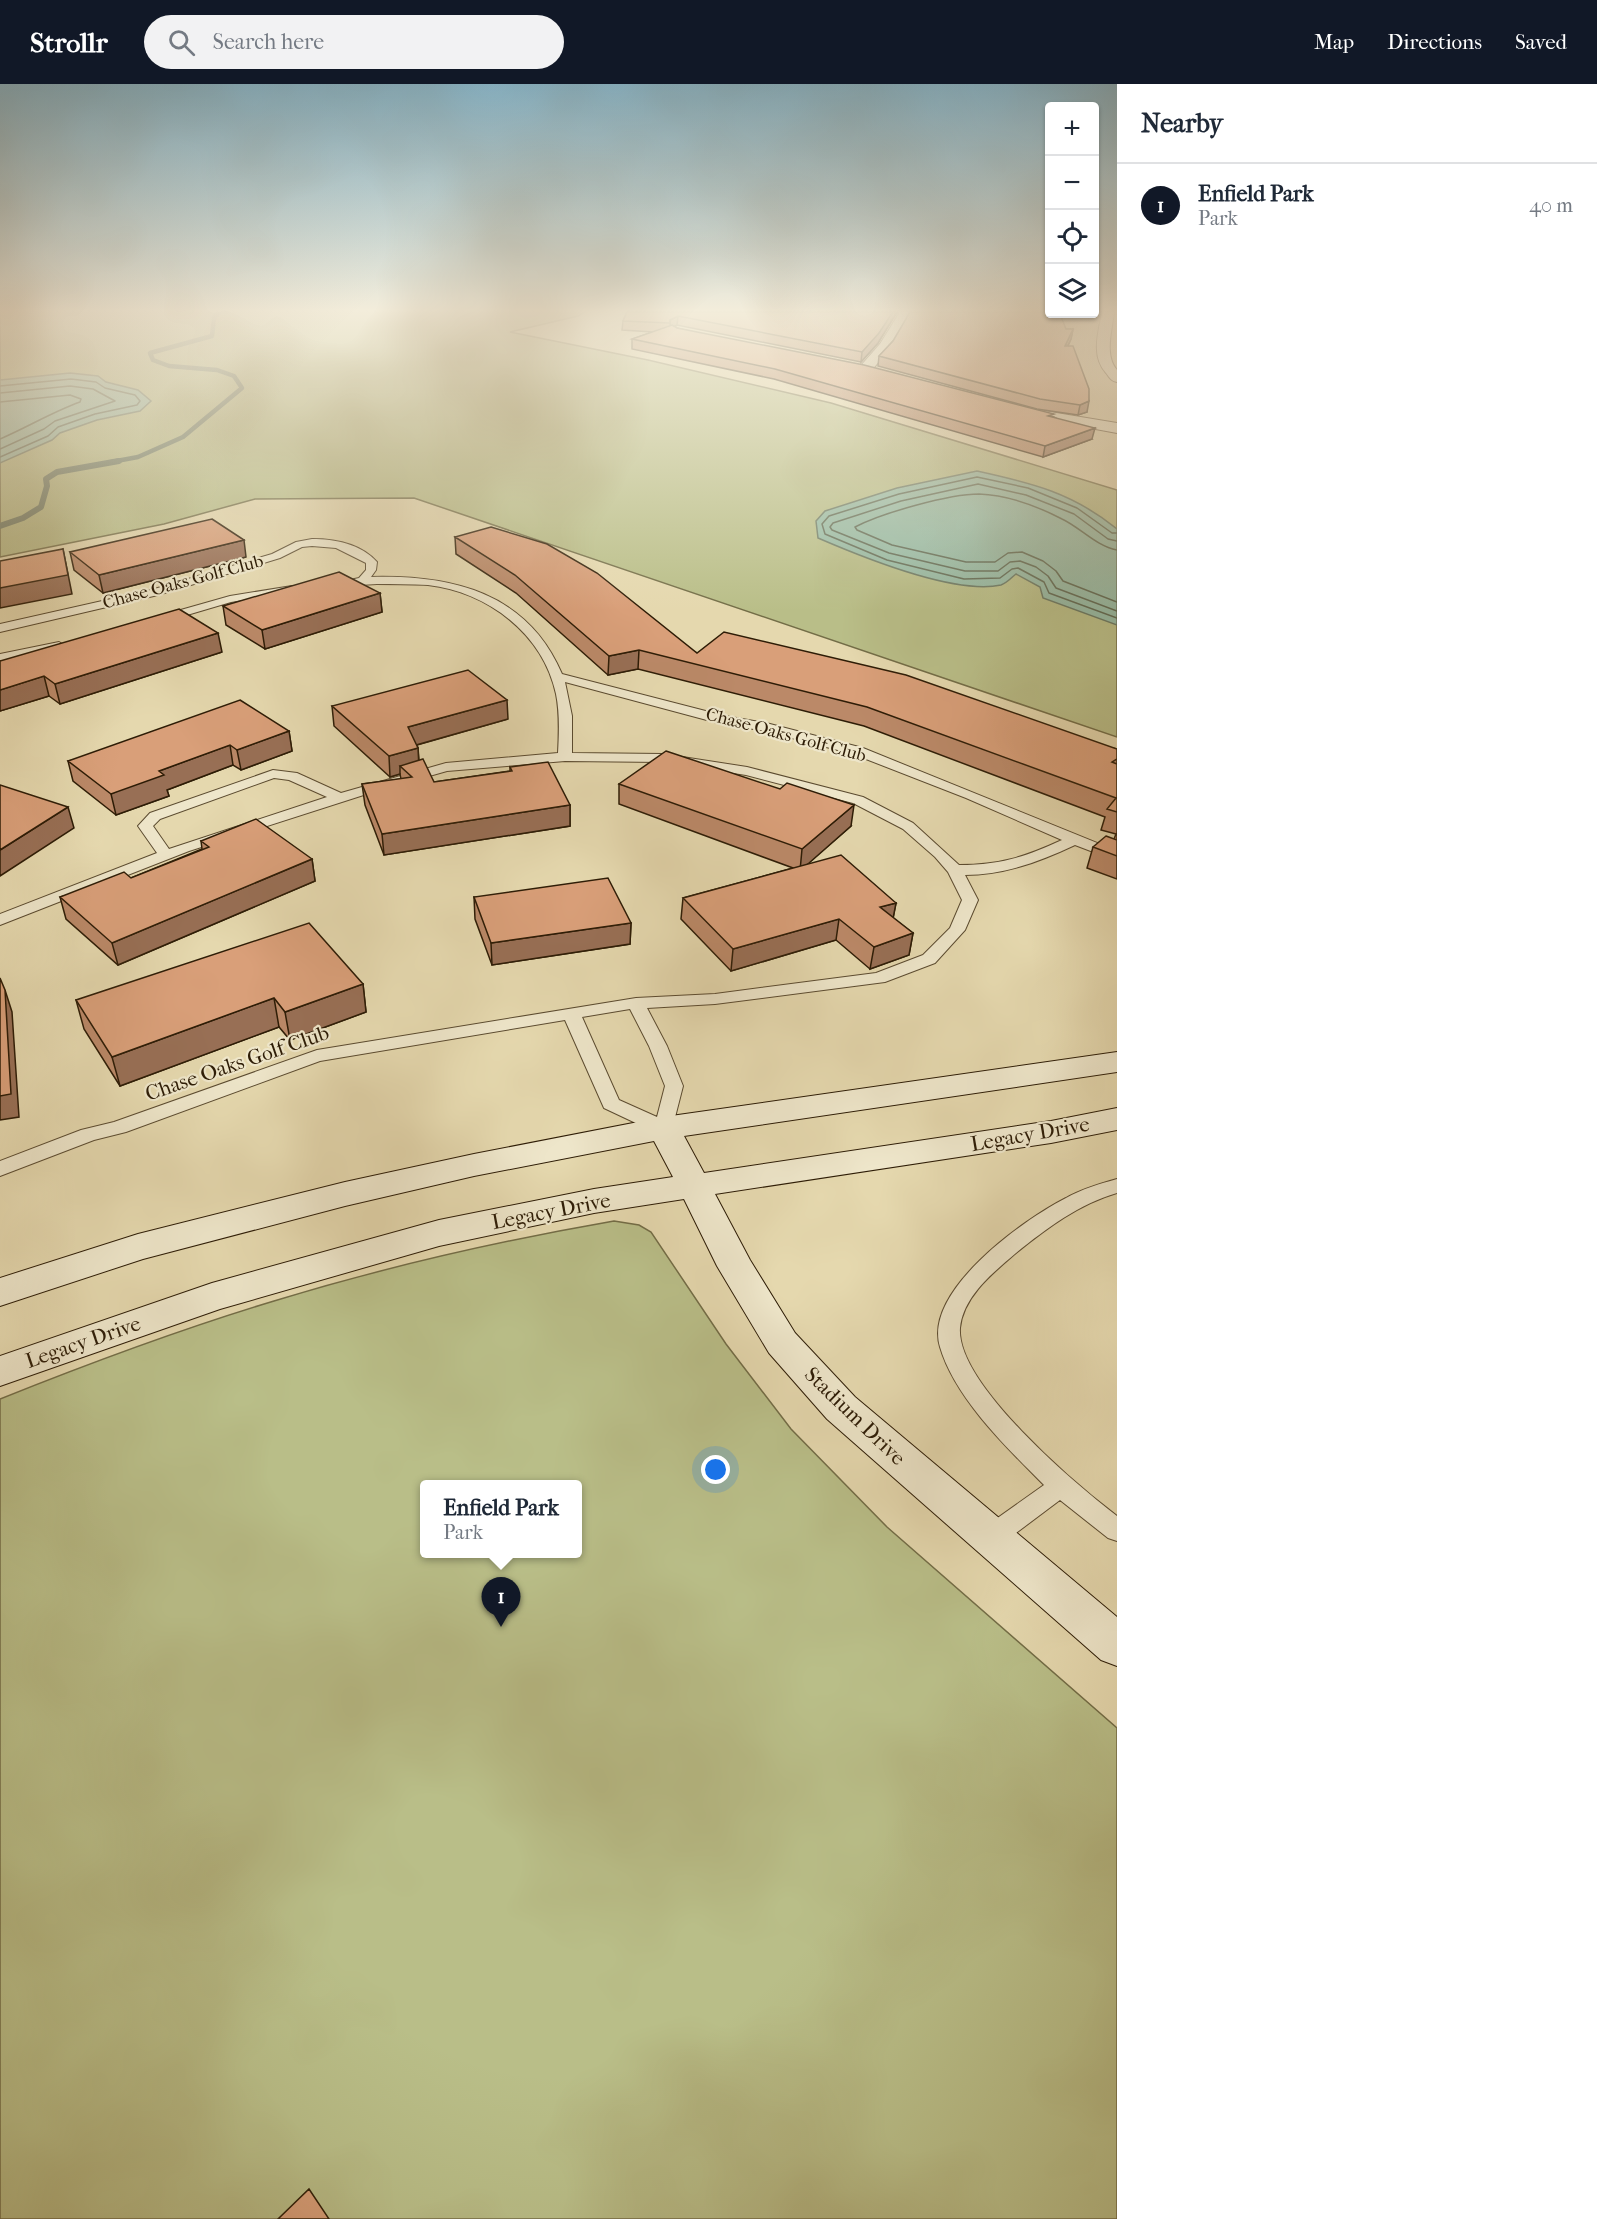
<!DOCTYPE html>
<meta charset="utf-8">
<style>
:root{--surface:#fff;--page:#f2f2f3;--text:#1f2937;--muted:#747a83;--line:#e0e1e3;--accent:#111827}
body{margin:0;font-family:"IM FELL French Canon",serif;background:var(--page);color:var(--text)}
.controls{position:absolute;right:18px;top:18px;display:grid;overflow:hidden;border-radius:6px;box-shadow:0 2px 4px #0004}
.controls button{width:54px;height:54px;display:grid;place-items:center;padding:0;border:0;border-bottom:2px solid var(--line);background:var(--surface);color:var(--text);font:30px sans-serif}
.you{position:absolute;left:716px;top:1386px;width:21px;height:21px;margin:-15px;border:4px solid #fff;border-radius:50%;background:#1a73e8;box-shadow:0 0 0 9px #1a73e833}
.badge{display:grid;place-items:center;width:39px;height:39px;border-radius:50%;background:var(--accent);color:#fff;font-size:20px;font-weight:700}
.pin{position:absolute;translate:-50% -50px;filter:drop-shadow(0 2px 3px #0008)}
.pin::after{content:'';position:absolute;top:32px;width:21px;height:18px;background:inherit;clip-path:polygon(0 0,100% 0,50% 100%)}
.popup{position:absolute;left:420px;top:1396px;width:162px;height:78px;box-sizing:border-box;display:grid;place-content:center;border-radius:6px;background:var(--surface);filter:drop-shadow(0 2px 4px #0005);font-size:20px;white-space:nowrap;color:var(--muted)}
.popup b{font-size:22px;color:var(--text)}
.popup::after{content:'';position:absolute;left:50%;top:100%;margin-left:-12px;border:12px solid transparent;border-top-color:var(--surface)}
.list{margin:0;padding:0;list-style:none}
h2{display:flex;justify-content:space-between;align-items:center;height:78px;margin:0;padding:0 24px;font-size:26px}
h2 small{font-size:20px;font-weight:400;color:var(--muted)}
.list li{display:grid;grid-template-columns:39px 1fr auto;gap:18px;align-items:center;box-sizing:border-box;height:84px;padding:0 24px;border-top:2px solid var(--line)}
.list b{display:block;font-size:22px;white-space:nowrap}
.list p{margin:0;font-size:20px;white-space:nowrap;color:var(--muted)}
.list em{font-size:20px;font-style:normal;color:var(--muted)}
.icon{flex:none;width:33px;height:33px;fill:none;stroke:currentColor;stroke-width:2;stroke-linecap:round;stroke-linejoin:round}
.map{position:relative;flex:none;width:1117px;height:2135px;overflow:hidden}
header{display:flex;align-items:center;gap:36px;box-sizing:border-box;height:84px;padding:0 30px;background:var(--accent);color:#fff}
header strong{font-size:28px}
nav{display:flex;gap:33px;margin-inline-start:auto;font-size:21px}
.search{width:420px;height:54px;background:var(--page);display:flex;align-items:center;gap:15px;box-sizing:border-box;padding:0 21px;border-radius:33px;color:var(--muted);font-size:22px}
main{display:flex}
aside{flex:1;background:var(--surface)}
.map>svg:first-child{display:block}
</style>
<header>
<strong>Strollr</strong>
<div class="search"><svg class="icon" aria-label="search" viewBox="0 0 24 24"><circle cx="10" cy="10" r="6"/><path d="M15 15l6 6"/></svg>Search here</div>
<nav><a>Map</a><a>Directions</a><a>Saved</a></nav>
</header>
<main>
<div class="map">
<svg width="1117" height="2135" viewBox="0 0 1117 2135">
<rect width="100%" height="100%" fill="#e5d8ae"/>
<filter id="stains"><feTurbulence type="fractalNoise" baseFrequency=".00333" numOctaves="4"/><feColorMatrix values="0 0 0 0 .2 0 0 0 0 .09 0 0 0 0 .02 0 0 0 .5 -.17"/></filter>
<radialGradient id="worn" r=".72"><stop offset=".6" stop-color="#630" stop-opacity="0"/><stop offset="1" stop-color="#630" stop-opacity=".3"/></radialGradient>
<path fill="#b9be88" stroke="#736d47" stroke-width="1.5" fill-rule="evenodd" d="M0 228H584L578 232 510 248 648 276 831 319 1117 406V653L414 414 255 415 164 440 0 473Z
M614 1137 639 1141 651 1148 726 1260 791 1345 887 1443 1117 1644V2135H0V1315C90 1279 181 1245 274 1217 385 1183 499 1157 614 1137ZM424 1400H578V1470H424Z"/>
<path fill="#97bba5" stroke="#6d7b65" stroke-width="1.5" d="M70 289 98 292 106 298 138 306 151 317 140 327 97 336 60 349 52 356 0 379V296Z
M977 387C1032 399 1073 409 1117 445V541L1043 514 1040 503 1016 490C1012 493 1007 499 1001 501 955 511 862 473 818 454L816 437 825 427 897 404Z"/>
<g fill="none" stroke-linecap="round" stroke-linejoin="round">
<path stroke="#626c56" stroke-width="1.5" d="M0 302 71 295 96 298 105 304 135 311 140 317 137 321 95 330 58 343 48 352 0 373
M0 309 70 302 93 305 115 317 55 337 44 345 0 365
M0 318 70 311 81 315 80 318C52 328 28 343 0 355
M1117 449H1112L1077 424 1028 404 977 393 899 410 829 432 822 440 825 450 887 476 964 495 1000 494 1012 485 1018 484 1044 498 1049 509 1117 534
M1117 457 1108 455 1074 430 1026 411 978 400 901 417 833 439 830 443 832 446 889 469 965 487H998L1010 478 1020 477 1036 483 1048 492 1056 504 1117 527
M1117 466C1096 462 1081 444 1062 435 1037 422 1007 411 979 410 949 410 882 429 855 443L857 446 892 461 966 478H995L1008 469 1022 468 1043 477 1056 487 1063 497 1117 518"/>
<path stroke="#6d7b65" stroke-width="4.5" d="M111 378 138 373 183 353 242 304 234 292 217 286 169 282 153 276 150 269 212 252 214 234 219 228"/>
<path stroke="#6d7b65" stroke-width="6" d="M0 442 23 434 41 423 47 402 46 395 57 388 119 377"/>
<defs>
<path id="lane" d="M312 455C335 455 361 460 377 478L376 486 371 493C452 491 527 508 562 590L725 632 766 639 863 664 1117 767V777L1075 761C1039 778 1004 791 965 791L978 816 965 846 935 879 885 898 715 920 647 924 667 962 683 1002 671 1049 664 1050 657 1049 604 1024 565 936 320 977 126 1048 94 1056 0 1092V1077L81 1046 114 1038 317 966 636 914 715 910 876 889 923 871 950 844 962 816 948 788 935 773 903 745 853 719 746 691 663 678 565 677 447 687 373 708 189 767 0 841V830L157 769 138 742 150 729 273 686 297 689 341 709 446 679 558 669C559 650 560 629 556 610 543 550 488 508 428 501 411 500 394 500 377 500 369 500 359 502 350 500V496L359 494 366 486V479L336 464 312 462 302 463 280 474 158 511 0 548V540L151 506 272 470 296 458ZM565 598 718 639 765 647 853 670 966 714 1062 756C1025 773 1000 781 959 781L913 739 863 713 747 683 663 670 572 669V632ZM274 694 289 696 327 713 169 765 153 742 160 735ZM630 925 649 962 665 1002 657 1033 619 1016 582 933Z
M292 502 298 505 296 507 231 518 160 539 154 535 156 533 230 512Z
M59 558 65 562 63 565 0 578V570Z
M1117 1095V1109C1079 1120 1047 1144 1016 1169 994 1188 963 1212 960 1244 956 1299 1075 1400 1117 1432V1457L1108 1454 1060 1416 1000 1461 991 1464 982 1461 978 1453 982 1445 1044 1401C1007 1364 955 1314 940 1263 923 1207 1023 1136 1066 1114 1082 1105 1099 1100 1117 1095Z"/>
<path id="street" d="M900 228H912L890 265 870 288H860L858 285 880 260Z
M1102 228H1114C1112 247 1104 271 1117 286V298C1111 297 1110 294 1106 289 1091 272 1098 250 1102 228Z
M1020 323 1117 339V349L1015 330 1013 327Z"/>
<path id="secondary" d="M1117 968V988L684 1052 704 1089 1051 1037 1117 1024V1046L1051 1059 715 1110 750 1176 795 1249 855 1313 1117 1533V1582L1101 1576 827 1335 769 1269 717 1182 684 1115 594 1129 439 1162 220 1225 0 1302V1272L212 1199 439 1136 594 1105 673 1093 654 1057 474 1092 345 1122 143 1175 0 1222V1194L138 1150 345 1098 474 1070 664 1033Z"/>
</defs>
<use href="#lane" stroke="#5b4b30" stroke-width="2"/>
<use href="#street" stroke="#5b4b30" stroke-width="2"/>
<use href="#secondary" stroke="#2d1c06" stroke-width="2"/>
<use href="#lane" fill="#eee6ca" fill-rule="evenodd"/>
<use href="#street" fill="#eee6ca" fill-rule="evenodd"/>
<use href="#secondary" fill="#eee6ca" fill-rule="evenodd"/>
</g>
<path fill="#bb8968" stroke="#2d1c06" stroke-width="1.5" d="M627 228H897L878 259 861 278 677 241 675 242 677 244 1054 333 1092 355 1043 373 774 295 632 265V255L653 248 622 246 623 237Z
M1066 245H1073L1071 255 1068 262 1087 328 1078 331 1037 325 878 282 879 272 893 257Z
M455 453 697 569 1117 665V795L1087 784 1093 763 1114 755 1116 750 1101 746 1105 733 864 642 638 585 608 591 516 509 456 470Z
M70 468 246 473 103 509 74 486Z
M380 509 382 528 265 565 226 541 223 522Z
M222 568 60 620 49 612 0 627V577Z
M332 622 508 635 417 661 418 664 419 676 434 698 510 687V683L570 721V742L384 771 365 721 362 700 401 695 400 690 390 693 334 642Z
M289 647 292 667 241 686 233 681 167 706 169 712 116 731 73 697 68 677Z
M619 700 851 742 807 780 896 819 893 834 913 849 909 871 870 885 836 856 731 887 681 835 683 814 793 784 619 720Z
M201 757 312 775 315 797 118 881 66 835 60 813 131 794 202 765Z
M474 813 631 839 630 860 492 881 475 835Z
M363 900 366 928 290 956 279 943 120 1002 84 945 76 916Z"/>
<path fill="#986f55" stroke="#2d1c06" stroke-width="1.5" d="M893 228H897L878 259 861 278 862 268Z
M678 232 677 241 670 245V236Z
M1073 245 1071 255 1063 271 1065 262Z
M1089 317 1087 328 1078 331 1080 321Z
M1095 344 1092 355 1043 373 1045 362Z
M244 456 246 473 103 509 99 491Z
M63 465 72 510 0 524V504Z
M380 509 382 528 265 565 262 546Z
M218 549 222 568 60 620 55 600Z
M639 566 638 585 608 591 609 572Z
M44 592 49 612 0 627V606Z
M507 616 508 635 409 663 408 643Z
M289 647 292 667 241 686 237 666Z
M230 661 233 681 167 706 169 712 116 731 111 710 159 687Z
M418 664 419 684 400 682V690L390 693 389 672Z
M570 721V742L384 771 382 750Z
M854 721 851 742 800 787 802 765Z
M68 723 74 744 0 792V766Z
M312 775 315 797 118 881 112 859Z
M896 819 892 840 880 823Z
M839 835 836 856 731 887 733 865Z
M631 839 630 860 492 881 491 859Z
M913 849 909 871 870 885 874 863Z
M363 900 366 928 290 956 285 928Z
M5 906 12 928 19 1033 0 1036V1012Z
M274 914 279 943 120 1002 112 973Z"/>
<path fill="#d99f79" stroke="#2d1c06" stroke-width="1.5" d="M627 228H893L879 249 862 268 678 232 670 236V239L623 237Z
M910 228H1050V230H1060L1066 245H1073L1065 262H1073L1089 305V317L1080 321 1040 315 879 272 893 257Z
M672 241 677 244 864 281 1054 330 1048 332 1095 344 1045 362 775 285 632 255Z
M212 435 244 456 99 491 70 468Z
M491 443 547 460 597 489 697 569 724 548 906 591 1117 665V675L1112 678 1117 680V728L1107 725 1116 714 867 623 639 566 609 572 515 491 455 453Z
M63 465 68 491 0 504V477Z
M339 488 380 509 262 546 223 522Z
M179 525 218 549 55 600 44 592 0 606V577Z
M468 586 507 616 408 643 418 664 389 672 332 622Z
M240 616 289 647 237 666 230 661 159 687 164 691 111 710 68 677Z
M666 667 780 705 787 699 854 721 802 765 619 700Z
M423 675 434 698 512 687 510 683 548 678 570 721 382 750 362 700 412 693 400 682Z
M0 701 68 723 0 766Z
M256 735 312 775 112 859 60 813 124 788 131 794 209 763 201 757Z
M1106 752 1117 756V772L1093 763Z
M841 771 896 819 880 823 913 849 874 863 839 835 733 865 683 814Z
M608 794 631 839 491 859 474 813Z
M309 839 363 900 285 928 274 914 112 973 76 916Z
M0 894 5 906 11 1010 0 1012Z
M309 2105 329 2135H278Z"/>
<linearGradient id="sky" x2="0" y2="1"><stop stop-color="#87b7cd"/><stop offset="0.43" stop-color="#f3eddb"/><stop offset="1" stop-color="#f3eddb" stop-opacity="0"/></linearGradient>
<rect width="1117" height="527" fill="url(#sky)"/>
<g text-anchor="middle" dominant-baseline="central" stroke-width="4.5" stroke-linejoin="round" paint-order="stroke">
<g font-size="18" fill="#2d1c06" stroke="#eee6ca">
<text transform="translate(183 498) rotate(-15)">Chase Oaks Golf Club</text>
<text transform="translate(786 651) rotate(15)">Chase Oaks Golf Club</text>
</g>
<g font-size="21" fill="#2d1c06" stroke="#eee6ca">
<text transform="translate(237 979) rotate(-19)">Chase Oaks Golf Club</text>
<text transform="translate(1030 1050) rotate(-10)">Legacy Drive</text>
<text transform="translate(551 1127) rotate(-11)">Legacy Drive</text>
<text transform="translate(83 1258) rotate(-19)">Legacy Drive</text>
<text transform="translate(855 1332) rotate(44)">Stadium Drive</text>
</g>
</g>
<rect width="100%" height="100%" filter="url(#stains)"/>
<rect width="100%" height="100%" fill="url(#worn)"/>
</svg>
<div class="controls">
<button>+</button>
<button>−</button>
<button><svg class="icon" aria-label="locate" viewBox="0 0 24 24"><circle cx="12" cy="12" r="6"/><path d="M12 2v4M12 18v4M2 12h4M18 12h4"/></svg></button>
<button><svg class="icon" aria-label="layers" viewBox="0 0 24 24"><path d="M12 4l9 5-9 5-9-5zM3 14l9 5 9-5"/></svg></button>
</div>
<div class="you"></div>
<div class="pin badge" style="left:501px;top:1543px">1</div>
<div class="popup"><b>Enfield Park</b>Park</div>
</div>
<aside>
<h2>Nearby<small></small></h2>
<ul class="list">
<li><span class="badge">1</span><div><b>Enfield Park</b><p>Park</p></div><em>40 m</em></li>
</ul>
</aside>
</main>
